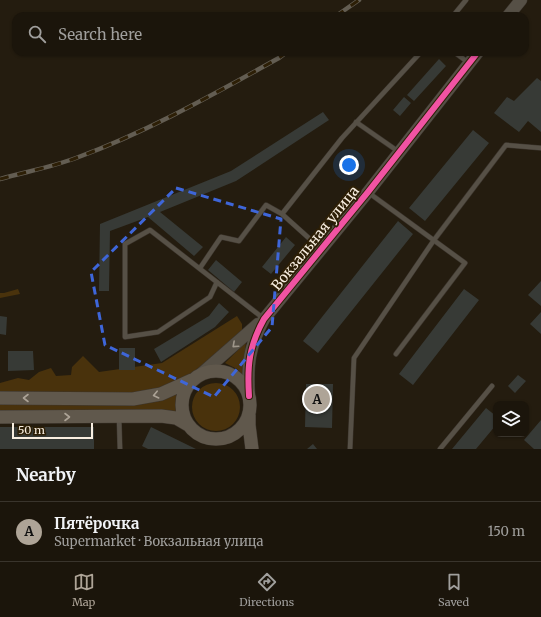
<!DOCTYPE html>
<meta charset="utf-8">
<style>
:root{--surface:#1b150b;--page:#241e14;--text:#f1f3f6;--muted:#a09f9d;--line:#39342c;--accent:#aea497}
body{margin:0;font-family:Merriweather,serif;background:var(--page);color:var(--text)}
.controls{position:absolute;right:12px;bottom:12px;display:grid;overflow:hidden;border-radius:8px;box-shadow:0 1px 3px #0004}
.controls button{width:36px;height:36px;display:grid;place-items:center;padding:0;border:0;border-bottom:1px solid var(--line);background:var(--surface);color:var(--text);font:20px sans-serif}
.scale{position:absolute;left:12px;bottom:10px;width:81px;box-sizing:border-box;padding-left:4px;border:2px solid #f8eee0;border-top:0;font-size:11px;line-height:14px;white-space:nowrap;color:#f8eee0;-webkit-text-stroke:3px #2d1f06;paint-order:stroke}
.you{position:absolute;left:349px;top:165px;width:14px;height:14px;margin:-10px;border:3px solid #fff;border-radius:50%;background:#1a73e8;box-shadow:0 0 0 6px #1a73e833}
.badge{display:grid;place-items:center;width:26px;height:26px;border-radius:50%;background:var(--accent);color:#111;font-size:13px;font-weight:700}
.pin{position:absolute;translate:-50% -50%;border:2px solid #fff;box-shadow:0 1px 4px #0006}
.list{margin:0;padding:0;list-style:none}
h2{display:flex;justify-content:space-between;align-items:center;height:52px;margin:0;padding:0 16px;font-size:17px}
h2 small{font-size:13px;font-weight:400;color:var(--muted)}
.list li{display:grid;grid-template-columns:26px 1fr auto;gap:12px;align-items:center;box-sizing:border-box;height:60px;padding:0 16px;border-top:1px solid var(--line)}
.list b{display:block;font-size:15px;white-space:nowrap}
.list p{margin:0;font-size:13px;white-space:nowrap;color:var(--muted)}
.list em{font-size:13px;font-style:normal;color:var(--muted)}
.icon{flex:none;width:22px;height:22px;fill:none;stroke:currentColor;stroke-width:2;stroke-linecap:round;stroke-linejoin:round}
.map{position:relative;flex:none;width:541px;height:449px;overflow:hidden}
.search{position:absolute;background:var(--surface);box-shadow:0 1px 3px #0004;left:12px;right:12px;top:12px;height:44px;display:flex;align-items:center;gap:10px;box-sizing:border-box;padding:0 14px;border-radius:12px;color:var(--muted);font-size:15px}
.sheet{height:112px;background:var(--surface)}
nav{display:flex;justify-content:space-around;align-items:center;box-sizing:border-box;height:56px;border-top:1px solid var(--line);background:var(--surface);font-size:11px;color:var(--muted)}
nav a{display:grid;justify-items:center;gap:2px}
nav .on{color:var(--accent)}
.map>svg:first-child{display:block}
</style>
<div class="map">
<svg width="541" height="449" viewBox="0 0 541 449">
<rect width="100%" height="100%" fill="#241c0f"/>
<path fill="#49320c" d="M18 289 20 294 0 298V293H4Z
M237 316 242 324V330L201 368 176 382 162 389 136 393 0 396V383L18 378 29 380 39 372 51 368 56 376 71 375 72 367 83 356 99 372 162 363Z
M246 342 243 376 237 369 225 363Z
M192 407a24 24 0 1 1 48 0a24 24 0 1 1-48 0Z
M180 392 177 402 178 413 0 414V403Z"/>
<path fill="#373a36" d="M439 59 446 66 414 101 407 95Z
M537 78 541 81V132L528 121 519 132 494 113 507 97 514 101Z
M404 97 411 103 400 116 393 110Z
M323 112 329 120 236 181 160 212 203 247 194 256 148 217 110 231 109 291H99L100 224 231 171Z
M473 130 489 143 425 221 409 208Z
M398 221 413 234 318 353 303 341Z
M286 237 295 245 271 274 262 267Z
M216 260 242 282 234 292 208 270Z
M541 281V306L528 295Z
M464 289 479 300 413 385 399 374Z
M219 303 229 312 215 327 161 362 154 349 209 316Z
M541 312V334L530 324Z
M0 316 7 317 6 335 0 334Z
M119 348H135V370H119Z
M8 351H33L34 370 8 371Z
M518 375 526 381 515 393 508 386Z
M306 384H333L332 428 305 427Z
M486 408 496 416V425L476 449H452Z
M541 420V449H534L524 440Z
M0 427H94V449H0Z
M151 427 196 449H148L142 446Z
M313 444 317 449H307Z"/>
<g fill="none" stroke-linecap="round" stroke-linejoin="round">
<defs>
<path id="service" d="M453 16 466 0
M454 52 469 63
M356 122 399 152
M369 193 465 263 396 354
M321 249 282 214 342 138 421 52
M200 268 221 237 239 241 266 205 282 214
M217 282 210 297 158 332 125 337V244L150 230 263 318
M119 417 120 449
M350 449 354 358 434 240 506 145 541 148
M440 449 492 386"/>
<path id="tertiary" d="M508 16 521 0
M201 374 258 324
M249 396C247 366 249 346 264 319L368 192 478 52"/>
<path id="secondary" d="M182 405a34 34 0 1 1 68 0a34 34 0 1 1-68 0Z
M0 398 133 399 161 394 192 380
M249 415V425L252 449
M0 417 161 416 176 418 188 425"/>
</defs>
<use href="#service" stroke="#3c352d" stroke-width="5.5"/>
<use href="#tertiary" stroke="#3c352d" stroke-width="13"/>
<use href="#secondary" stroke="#3c352d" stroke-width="14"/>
<use href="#service" stroke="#565046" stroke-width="4.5"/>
<use href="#tertiary" stroke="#565046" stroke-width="12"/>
<use href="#secondary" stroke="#60584c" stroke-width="13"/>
<defs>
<path id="rail" d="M336 16 359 0
M0 179C25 172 52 167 76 158 149 131 212 95 279 58L287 52"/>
</defs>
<use href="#rail" stroke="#635d52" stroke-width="4.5"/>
<use href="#rail" stroke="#2d1f06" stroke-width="3" stroke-dasharray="9" stroke-linecap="butt"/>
<defs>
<path id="cycleway" d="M249 396C247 366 249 346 264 319L368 192 478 52"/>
</defs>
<use href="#cycleway" stroke="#2d1f06" stroke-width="8"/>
<use href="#cycleway" stroke="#f153a3" stroke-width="6"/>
</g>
<defs><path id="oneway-chevron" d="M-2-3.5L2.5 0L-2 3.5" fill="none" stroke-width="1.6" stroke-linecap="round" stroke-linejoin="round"/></defs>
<use stroke="#9f978b" href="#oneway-chevron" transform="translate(235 345) rotate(138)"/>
<g stroke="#aca396">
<use href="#oneway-chevron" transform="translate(156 395) rotate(167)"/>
<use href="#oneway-chevron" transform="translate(26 398) rotate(-180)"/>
<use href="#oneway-chevron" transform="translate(67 417)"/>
</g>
<path fill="none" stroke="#3e66d9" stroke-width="3" stroke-dasharray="8 5" stroke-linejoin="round" d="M176 188 281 219 272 327 214 397 105 345 91 272Z"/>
<g text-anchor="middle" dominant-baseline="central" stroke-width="4" stroke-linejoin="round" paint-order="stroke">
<g font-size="14" fill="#f8eee0" stroke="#2d1f06">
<text transform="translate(315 238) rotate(-51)">Вокзальная улица</text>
</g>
</g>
</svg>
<div class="controls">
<button><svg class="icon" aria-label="layers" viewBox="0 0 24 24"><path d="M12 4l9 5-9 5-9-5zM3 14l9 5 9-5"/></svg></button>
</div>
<div class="scale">50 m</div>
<div class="you"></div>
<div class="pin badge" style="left:317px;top:399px">A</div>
<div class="search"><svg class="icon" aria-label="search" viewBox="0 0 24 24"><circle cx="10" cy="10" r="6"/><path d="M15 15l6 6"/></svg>Search here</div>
</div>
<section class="sheet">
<h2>Nearby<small></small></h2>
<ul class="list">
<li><span class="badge">A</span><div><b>Пятёрочка</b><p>Supermarket · Вокзальная улица</p></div><em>150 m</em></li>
</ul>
</section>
<nav>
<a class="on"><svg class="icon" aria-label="map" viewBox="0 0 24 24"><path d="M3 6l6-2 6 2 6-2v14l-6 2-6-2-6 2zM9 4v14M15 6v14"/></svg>Map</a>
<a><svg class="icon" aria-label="directions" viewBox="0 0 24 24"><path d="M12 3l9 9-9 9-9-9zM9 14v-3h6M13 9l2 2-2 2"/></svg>Directions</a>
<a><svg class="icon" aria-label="saved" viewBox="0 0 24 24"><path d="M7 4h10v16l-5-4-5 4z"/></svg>Saved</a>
</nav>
